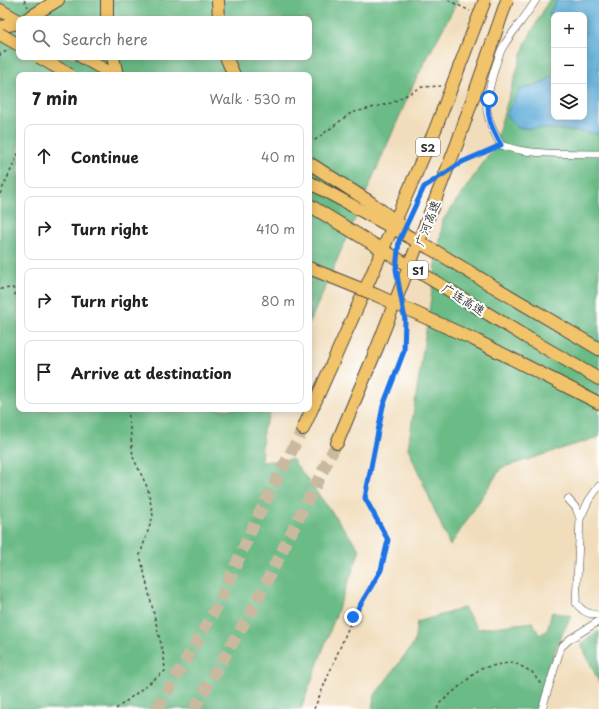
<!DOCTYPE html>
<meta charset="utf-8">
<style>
:root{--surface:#fff;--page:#f6f6f6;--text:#202124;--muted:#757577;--line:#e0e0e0}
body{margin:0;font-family:"Playpen Sans","LXGW WenKai TC",sans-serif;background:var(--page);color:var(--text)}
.controls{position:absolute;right:12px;top:12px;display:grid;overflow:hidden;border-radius:8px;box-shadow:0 2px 10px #0003}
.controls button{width:36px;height:36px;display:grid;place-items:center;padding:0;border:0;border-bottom:1px solid var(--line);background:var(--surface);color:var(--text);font:20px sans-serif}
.stop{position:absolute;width:12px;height:12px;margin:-9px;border:3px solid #1a73e8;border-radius:50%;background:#fff}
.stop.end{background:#1a73e8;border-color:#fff;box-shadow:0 1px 4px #0008}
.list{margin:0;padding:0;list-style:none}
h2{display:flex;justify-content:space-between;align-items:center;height:52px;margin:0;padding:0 16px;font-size:17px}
h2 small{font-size:13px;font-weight:400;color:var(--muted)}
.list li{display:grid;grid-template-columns:26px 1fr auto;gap:12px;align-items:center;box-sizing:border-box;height:64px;margin:0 8px 8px;padding:0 8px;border:1px solid var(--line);border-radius:8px}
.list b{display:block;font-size:15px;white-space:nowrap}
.list em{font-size:13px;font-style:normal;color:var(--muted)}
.icon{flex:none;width:22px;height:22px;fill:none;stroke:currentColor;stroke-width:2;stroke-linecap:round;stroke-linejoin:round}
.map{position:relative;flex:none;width:599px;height:709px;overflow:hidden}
.search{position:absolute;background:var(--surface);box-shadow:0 2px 10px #0003;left:16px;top:16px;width:296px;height:44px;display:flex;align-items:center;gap:10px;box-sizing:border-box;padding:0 14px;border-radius:8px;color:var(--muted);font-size:15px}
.panel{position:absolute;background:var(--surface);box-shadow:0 2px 10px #0003;left:16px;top:72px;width:296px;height:340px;border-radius:8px}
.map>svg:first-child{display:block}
</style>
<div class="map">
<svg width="599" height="709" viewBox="0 0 599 709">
<rect width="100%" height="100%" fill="#fff"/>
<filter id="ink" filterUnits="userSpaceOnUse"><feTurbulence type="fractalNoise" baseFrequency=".025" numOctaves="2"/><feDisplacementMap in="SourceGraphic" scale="8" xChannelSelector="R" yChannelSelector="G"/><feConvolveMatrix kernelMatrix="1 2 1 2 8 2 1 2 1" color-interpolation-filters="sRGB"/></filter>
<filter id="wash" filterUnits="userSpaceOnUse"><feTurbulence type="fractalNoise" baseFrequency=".012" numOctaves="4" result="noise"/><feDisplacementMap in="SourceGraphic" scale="16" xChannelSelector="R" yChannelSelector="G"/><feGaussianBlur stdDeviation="0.9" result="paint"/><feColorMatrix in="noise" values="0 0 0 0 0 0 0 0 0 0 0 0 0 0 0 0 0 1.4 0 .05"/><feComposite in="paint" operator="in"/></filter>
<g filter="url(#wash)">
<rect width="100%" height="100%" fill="#f1ddbc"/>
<path fill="#6bbb86" stroke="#4b7358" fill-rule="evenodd" d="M0 0H458L414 83 309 324V75H19V409H272L263 430 261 462 292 459 360 550 301 709H0ZM19 19H309V57H19Z
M549 0H557L549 14 554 23V75L543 83 519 90V128L554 129 599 134V437L501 468 450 546 408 448 443 220 493 149 525 44Z
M464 608 478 629 533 622 539 635 547 631 552 612 571 616 556 647 539 703 535 709H372L375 695 414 643 417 622Z
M599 631V682L581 644Z"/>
<path fill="#5dacd7" stroke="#446c81" d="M557 0H599V134L554 129 518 128 506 115 519 90 543 83 554 75V117H584V15H554V23L549 14Z"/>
</g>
<g filter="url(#ink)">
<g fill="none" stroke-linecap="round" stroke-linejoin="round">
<path stroke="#c9b99f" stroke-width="12" stroke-dasharray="12 6" stroke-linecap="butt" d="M157 709 217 607 256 520 303 429
M194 709 253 608 337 443"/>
<defs>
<path id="street" d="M536 0C526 16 514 30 504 45 497 56 485 99 487 111 489 123 495 135 501 145 531 156 567 153 599 154
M568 499 576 508 580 519 576 603C583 612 588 614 599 615
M580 519 589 500 599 486
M542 709 561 647 570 639 599 621"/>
<path id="highway" d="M218 0 219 19
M0 10 19 21
M27 19 58 0
M107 19V0
M0 27 19 23
M82 57 114 75
M113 57 117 75
M226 57 234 75
M491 285 599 349
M526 337 599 379
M475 340 599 403
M303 429 365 290
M337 443 377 348"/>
</defs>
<use href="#street" stroke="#494641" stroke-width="8"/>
<use href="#highway" stroke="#494641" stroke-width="14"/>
<path stroke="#494641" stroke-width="1.5" stroke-dasharray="3 3" stroke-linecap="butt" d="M24 0 28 7
M448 0 470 11
M0 56V54L10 50
M309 138 315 140 351 113 391 103 422 87 441 86
M461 163 496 148
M0 194 19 152
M409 220 424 187 431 183
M0 289 13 288 19 305
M116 709 165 671 164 657 140 555 153 516 148 489 133 457 128 409
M314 709 353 617 381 570 388 540 365 498 383 406 404 351 405 319
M437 709 440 703 481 668 513 662 532 672 542 686"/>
<use href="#street" stroke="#fff" stroke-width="7"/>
<use href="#highway" stroke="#f1c36a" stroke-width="12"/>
<defs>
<path id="highway-bridge" d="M0 34 19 45
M39 57 70 75
M309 163 370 202 401 225
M309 182 435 251 491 285
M309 205 526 337
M309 268 376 295 475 340
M365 290 435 130 485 0
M377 348 457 144 507 0"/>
</defs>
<use href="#highway-bridge" stroke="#494641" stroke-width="14" stroke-linecap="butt"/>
<use href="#highway-bridge" stroke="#f1c36a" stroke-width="12"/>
</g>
</g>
<g fill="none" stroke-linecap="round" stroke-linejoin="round" filter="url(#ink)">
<path stroke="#1a73e8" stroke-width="5" d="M353 617 381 570 388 540 365 498 383 406 404 351 405 320 396 269 399 241 424 187 462 162 501 145C493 130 485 116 489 99"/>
</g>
<g text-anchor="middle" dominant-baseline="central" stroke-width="4" stroke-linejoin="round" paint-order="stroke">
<g fill="#fff" stroke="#6b6b6b" stroke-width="1">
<rect x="416" y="138" width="24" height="18" rx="3"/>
<rect x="408" y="261" width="20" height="18" rx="3"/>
</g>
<g font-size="11" font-weight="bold" fill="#2b2b2b">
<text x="428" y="147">S2</text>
<text x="418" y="270">S1</text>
</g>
<g font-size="12" fill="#2b2b2b" stroke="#fff">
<text transform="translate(427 223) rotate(-69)">广河高速</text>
<text transform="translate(464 299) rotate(32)">广连高速</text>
</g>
</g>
</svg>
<div class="controls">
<button>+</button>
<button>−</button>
<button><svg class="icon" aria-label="layers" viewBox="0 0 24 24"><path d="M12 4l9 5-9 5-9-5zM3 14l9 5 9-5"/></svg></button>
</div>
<div class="stop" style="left:489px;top:99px"></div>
<div class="stop end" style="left:353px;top:617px"></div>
<div class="search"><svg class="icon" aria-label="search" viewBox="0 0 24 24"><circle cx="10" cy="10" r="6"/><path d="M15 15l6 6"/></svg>Search here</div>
<section class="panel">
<h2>7 min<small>Walk · 530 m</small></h2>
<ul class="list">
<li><svg class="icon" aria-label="ahead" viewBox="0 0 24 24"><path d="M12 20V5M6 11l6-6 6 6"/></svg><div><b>Continue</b></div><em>40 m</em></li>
<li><svg class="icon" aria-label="right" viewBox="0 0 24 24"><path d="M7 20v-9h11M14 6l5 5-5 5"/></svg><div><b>Turn right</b></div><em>410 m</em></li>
<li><svg class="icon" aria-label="right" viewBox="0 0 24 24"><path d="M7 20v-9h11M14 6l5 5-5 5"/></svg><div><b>Turn right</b></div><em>80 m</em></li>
<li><svg class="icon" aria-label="arrive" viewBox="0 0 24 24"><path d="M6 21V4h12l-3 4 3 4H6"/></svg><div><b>Arrive at destination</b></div></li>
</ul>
</section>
</div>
